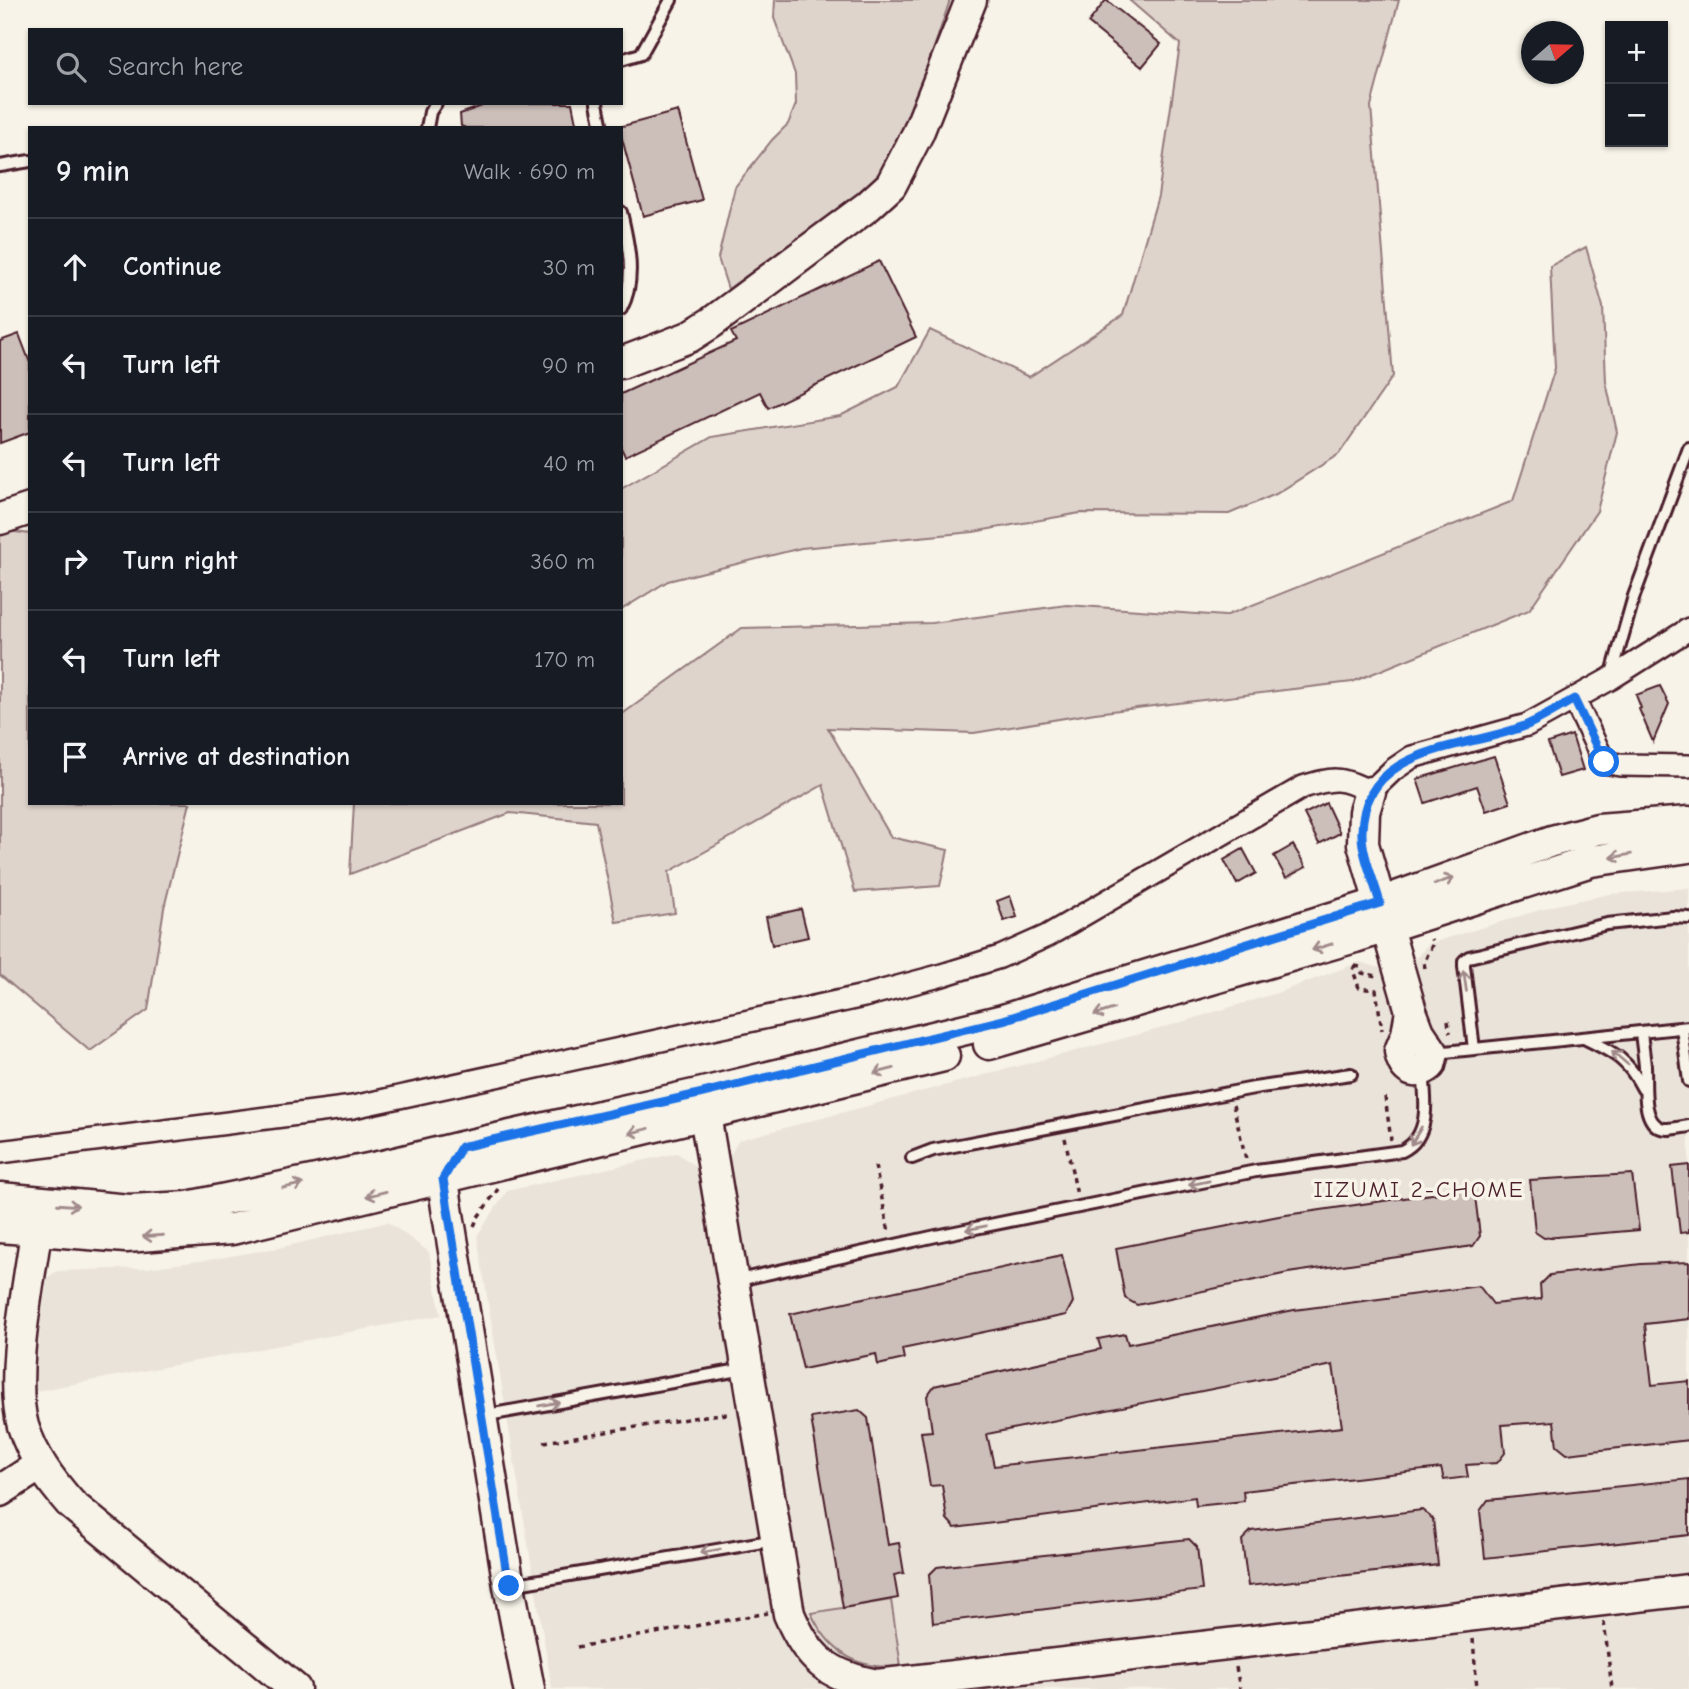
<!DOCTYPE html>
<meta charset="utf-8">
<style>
:root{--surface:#171b24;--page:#20242c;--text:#f1f3f6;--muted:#9ea1a6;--line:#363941}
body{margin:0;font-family:"Comic Neue",sans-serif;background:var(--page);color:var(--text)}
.controls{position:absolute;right:21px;top:21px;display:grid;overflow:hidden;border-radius:0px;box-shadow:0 2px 5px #0004}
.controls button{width:63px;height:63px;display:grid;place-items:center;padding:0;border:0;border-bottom:2px solid var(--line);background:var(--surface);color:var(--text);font:35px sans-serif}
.compass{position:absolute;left:1521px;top:21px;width:63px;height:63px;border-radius:50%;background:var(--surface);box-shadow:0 2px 5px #0004;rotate:70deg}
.stop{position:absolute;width:21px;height:21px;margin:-16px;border:5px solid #1a73e8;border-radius:50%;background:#fff}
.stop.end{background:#1a73e8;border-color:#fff;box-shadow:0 2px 7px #0008}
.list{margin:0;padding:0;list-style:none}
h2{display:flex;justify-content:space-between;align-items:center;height:91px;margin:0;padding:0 28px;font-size:30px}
h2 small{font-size:23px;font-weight:400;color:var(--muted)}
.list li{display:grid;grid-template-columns:46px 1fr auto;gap:21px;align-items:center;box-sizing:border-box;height:98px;padding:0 28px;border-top:2px solid var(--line)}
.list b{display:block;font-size:26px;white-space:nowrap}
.list em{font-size:23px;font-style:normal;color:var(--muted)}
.icon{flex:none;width:38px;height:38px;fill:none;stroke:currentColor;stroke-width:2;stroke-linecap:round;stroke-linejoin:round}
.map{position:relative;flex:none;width:1689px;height:1689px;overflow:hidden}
.search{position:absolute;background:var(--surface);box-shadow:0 2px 5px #0004;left:28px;top:28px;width:595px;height:77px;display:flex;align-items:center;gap:18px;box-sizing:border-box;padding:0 24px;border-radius:0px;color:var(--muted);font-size:26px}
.panel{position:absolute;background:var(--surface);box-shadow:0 2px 5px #0004;left:28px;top:126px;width:595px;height:679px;border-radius:0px}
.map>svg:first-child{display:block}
</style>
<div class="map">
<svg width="1689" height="1689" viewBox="0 0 1689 1689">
<rect width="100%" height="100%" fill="#f7f3e8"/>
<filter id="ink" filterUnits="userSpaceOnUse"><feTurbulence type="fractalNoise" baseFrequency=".0143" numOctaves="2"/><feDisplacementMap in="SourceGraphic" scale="14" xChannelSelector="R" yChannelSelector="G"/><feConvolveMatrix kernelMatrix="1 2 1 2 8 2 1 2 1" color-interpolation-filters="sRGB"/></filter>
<g filter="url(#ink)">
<path fill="#eae3da" d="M1689 888V1689H552L477 1236 507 1191 677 1153 698 1168 729 1157 739 1140 1155 1030 1277 993 1360 962 1384 969 1399 965 1415 960 1428 944 1556 905 1610 894Z
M388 1222 429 1252 441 1315 36 1391V1359L47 1278 57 1271 146 1268 208 1260 283 1247Z"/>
<path fill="#ded4cc" stroke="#947a7c" stroke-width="2" d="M775 0H950L898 155 854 199 728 289 718 258 735 187 772 140 788 124 796 104 795 74 774 18Z
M1129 0H1399L1371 106 1393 376 1339 454 1276 494 1229 514 1080 513 973 532 801 548 668 581 621 610V489L712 437 840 416 898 387 930 330 1029 377 1123 315 1158 196 1180 44Z
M1586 247 1603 307 1606 382 1617 432 1597 511 1529 610 1352 682 1095 713 974 733 828 728 891 837 948 850 940 886 855 892 823 785 669 872 675 913 616 922 596 822 510 813 350 874 354 803H621V715L742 628 932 623 1067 605 1225 616 1513 501 1555 368 1550 266Z
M0 530 30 534V803H190L164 908 148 1010 90 1051 0 975Z
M891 1600 901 1666C859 1671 829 1652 811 1613Z"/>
<path fill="#ccbfb9" stroke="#4a1f2b" stroke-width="2" fill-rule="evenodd" d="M1106 0 1161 44 1142 67 1088 23Z
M482 103H572L577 128H466L461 126 460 114 482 106Z
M678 111 702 200 643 216 621 135V128L619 127Z
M879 261 916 337 768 408 760 392 625 456 621 448V394L736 341 731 332Z
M19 334 30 363V432L0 443V341Z
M1660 686 1669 704 1653 742 1639 709 1641 708 1636 695Z
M1572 735 1583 770 1559 777 1548 743Z
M1494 756 1510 803 1486 811 1477 786 1425 803 1417 779Z
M1326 803 1340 833 1319 844 1304 814Z
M1293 845 1306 867 1286 878 1274 856Z
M1243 849 1256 873 1237 884 1224 860Z
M1010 896 1017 917 1004 921 997 901Z
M801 909 808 937 772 945 766 917Z
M1689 1165V1232L1680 1233 1672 1167Z
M1632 1174 1639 1230 1544 1238 1535 1232 1530 1180Z
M1474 1188 1480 1236 1473 1246 1288 1273 1137 1305 1125 1298 1116 1248 1279 1216Z
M1062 1255 1073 1302 1066 1315 902 1349 904 1359 878 1365 876 1354 803 1369 790 1314Z
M1689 1262V1319L1645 1324 1652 1385 1689 1381V1440L1567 1454 1557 1446 1554 1421 1502 1425 1505 1453 1497 1463 1466 1465 1468 1477 1444 1480 1441 1468 1243 1491 1244 1501 1196 1506 1195 1497 955 1528 947 1519 942 1485 930 1486 921 1432 932 1431 927 1396 934 1386 1101 1349 1098 1339 1125 1334 1128 1344 1294 1310 1479 1286 1493 1304 1541 1299 1540 1285 1550 1275 1641 1264ZM1333 1365 1342 1427 994 1466 987 1434Z
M859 1410 868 1418 888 1545 899 1543 904 1573 894 1575 898 1598 843 1608 811 1418Z
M1689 1479V1535L1485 1558 1480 1511 1488 1500Z
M1422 1510 1433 1519 1438 1565 1248 1586 1242 1540 1251 1531Z
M1189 1539 1197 1547 1202 1590 933 1623 929 1575 937 1567Z"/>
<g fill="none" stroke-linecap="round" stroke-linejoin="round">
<defs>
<path id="lane" d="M621 60 641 54 671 0
M597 103 602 128
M427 128 430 112 436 103
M0 166 30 161
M621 212C628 242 637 280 621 309
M1611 677 1634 596 1689 448
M1682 1028 1689 1081
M1641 1032C1642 1043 1644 1055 1645 1066 1646 1082 1641 1122 1661 1128 1668 1131 1681 1127 1689 1126
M1586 1039C1615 1053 1628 1060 1643 1089
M1474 1049 1464 966V961L1469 957 1607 924 1673 917 1689 918
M1435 1053 1689 1027
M912 1158 933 1150 1254 1088 1351 1074
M734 1281 936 1236 1256 1171 1402 1151C1431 1137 1426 1100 1423 1073
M482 1416 745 1369
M511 1585 775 1540"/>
<path id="street" d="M1574 699 1604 762 1620 765 1689 766
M0 1152 353 1107 864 996 939 976 1000 957 1047 936 1303 787C1333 778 1341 776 1370 792L1393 770 1412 757 1527 725 1610 679 1689 629"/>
<path id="secondary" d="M621 363 689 337 711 323 868 206 891 185 918 133 971 0
M0 519 30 509
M1370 792 1364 812 1363 844 1411 1011 1419 1032 1433 1053 1430 1065C1414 1078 1403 1069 1400 1051L1407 1034 1411 1011
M989 1044 1355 937 1591 861 1689 847
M705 1115 789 1614C808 1659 828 1676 877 1685L1689 1590
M451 1161 443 1179 447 1208 509 1586 529 1689
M0 1198 129 1210 188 1207 383 1166 461 1147 703 1093 1003 1020 1380 903 1552 841 1598 829 1689 822
M0 1227 126 1237 232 1229 944 1056
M36 1232C29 1284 9 1376 23 1426 33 1457 50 1480 71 1504L295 1689
M0 1491 40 1465"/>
</defs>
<use href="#lane" stroke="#4a1f2b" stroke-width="16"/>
<use href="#street" stroke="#4a1f2b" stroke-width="26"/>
<use href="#secondary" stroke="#4a1f2b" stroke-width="35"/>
<path stroke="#4a1f2b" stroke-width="3.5" stroke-dasharray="5 5" stroke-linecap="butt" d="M1355 965 1353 970 1359 988 1376 990 1382 1030
M1355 966 1360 967 1362 973 1377 976
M1425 968 1424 963 1433 943 1431 939
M1448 1021 1450 1033
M1385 1097 1391 1140
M1233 1105 1246 1159
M1065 1138 1077 1195
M875 1166 889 1232
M474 1226 478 1217 498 1189
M544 1442 711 1415 731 1414
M1604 1622 1612 1689
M1473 1639 1477 1689
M577 1647 768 1613
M1236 1667 1240 1689"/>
<use href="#lane" stroke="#f7f3e8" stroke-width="10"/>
<use href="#street" stroke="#f7f3e8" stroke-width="21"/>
<use href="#secondary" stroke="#f7f3e8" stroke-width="30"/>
</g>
<defs><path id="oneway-shaft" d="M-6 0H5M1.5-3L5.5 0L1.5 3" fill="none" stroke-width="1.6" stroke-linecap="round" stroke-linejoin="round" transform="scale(1.75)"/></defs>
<g stroke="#a0898a">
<use href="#oneway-shaft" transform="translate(1621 856) rotate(170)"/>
<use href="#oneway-shaft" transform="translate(1444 881) rotate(-20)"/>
<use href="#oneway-shaft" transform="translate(1322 947) rotate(163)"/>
<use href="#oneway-shaft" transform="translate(1465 981) rotate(-98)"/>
<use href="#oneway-shaft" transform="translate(1104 1012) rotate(163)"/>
<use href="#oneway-shaft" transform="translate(1620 1058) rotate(-140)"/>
<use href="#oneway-shaft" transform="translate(884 1071) rotate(166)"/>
<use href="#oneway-shaft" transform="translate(639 1131) rotate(166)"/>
<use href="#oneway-shaft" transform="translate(1416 1136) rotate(121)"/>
<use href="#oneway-shaft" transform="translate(1199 1183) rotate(168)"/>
<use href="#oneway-shaft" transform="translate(293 1186) rotate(-12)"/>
<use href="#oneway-shaft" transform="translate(376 1194) rotate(166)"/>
<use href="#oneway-shaft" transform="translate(68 1205) rotate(4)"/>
<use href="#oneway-shaft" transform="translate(976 1228) rotate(169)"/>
<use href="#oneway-shaft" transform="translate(153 1236) rotate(176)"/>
<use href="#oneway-shaft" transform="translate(549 1404) rotate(-10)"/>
<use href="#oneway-shaft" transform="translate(710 1551) rotate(170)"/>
</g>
</g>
<g fill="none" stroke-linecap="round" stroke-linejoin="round" filter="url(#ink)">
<path stroke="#1a73e8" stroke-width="9" d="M509 1586 443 1179 461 1147 703 1093 1003 1020 1380 903C1374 880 1361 854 1362 831 1364 743 1468 750 1527 725 1543 718 1559 708 1574 699L1604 762"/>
</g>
<g text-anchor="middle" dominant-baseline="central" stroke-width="7" stroke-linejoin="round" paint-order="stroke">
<g font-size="23" letter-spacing="2" fill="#4a1f2b" stroke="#f7f3e8">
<text x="1419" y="1189">IIZUMI 2-CHOME</text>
</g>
</g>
</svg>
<div class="controls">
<button>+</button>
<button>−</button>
</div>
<svg class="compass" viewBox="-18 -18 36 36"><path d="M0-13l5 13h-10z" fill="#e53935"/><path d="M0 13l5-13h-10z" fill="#9ea1a6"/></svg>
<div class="stop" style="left:1604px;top:762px"></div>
<div class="stop end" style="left:509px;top:1586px"></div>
<div class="search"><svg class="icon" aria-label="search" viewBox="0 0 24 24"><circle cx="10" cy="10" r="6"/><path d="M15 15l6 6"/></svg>Search here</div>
<section class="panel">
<h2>9 min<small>Walk · 690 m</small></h2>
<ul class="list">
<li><svg class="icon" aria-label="ahead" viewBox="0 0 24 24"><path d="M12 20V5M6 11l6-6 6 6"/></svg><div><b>Continue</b></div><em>30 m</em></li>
<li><svg class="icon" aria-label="left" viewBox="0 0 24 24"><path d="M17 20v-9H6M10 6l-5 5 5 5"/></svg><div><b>Turn left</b></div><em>90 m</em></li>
<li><svg class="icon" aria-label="left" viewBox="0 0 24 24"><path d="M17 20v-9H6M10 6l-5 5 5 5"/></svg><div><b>Turn left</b></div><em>40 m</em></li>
<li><svg class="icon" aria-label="right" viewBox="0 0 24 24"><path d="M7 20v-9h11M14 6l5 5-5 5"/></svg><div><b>Turn right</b></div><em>360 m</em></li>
<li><svg class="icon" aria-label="left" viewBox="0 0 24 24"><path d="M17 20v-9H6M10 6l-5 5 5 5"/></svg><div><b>Turn left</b></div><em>170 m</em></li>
<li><svg class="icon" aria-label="arrive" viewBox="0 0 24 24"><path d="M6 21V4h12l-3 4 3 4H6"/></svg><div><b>Arrive at destination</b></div></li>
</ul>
</section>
</div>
